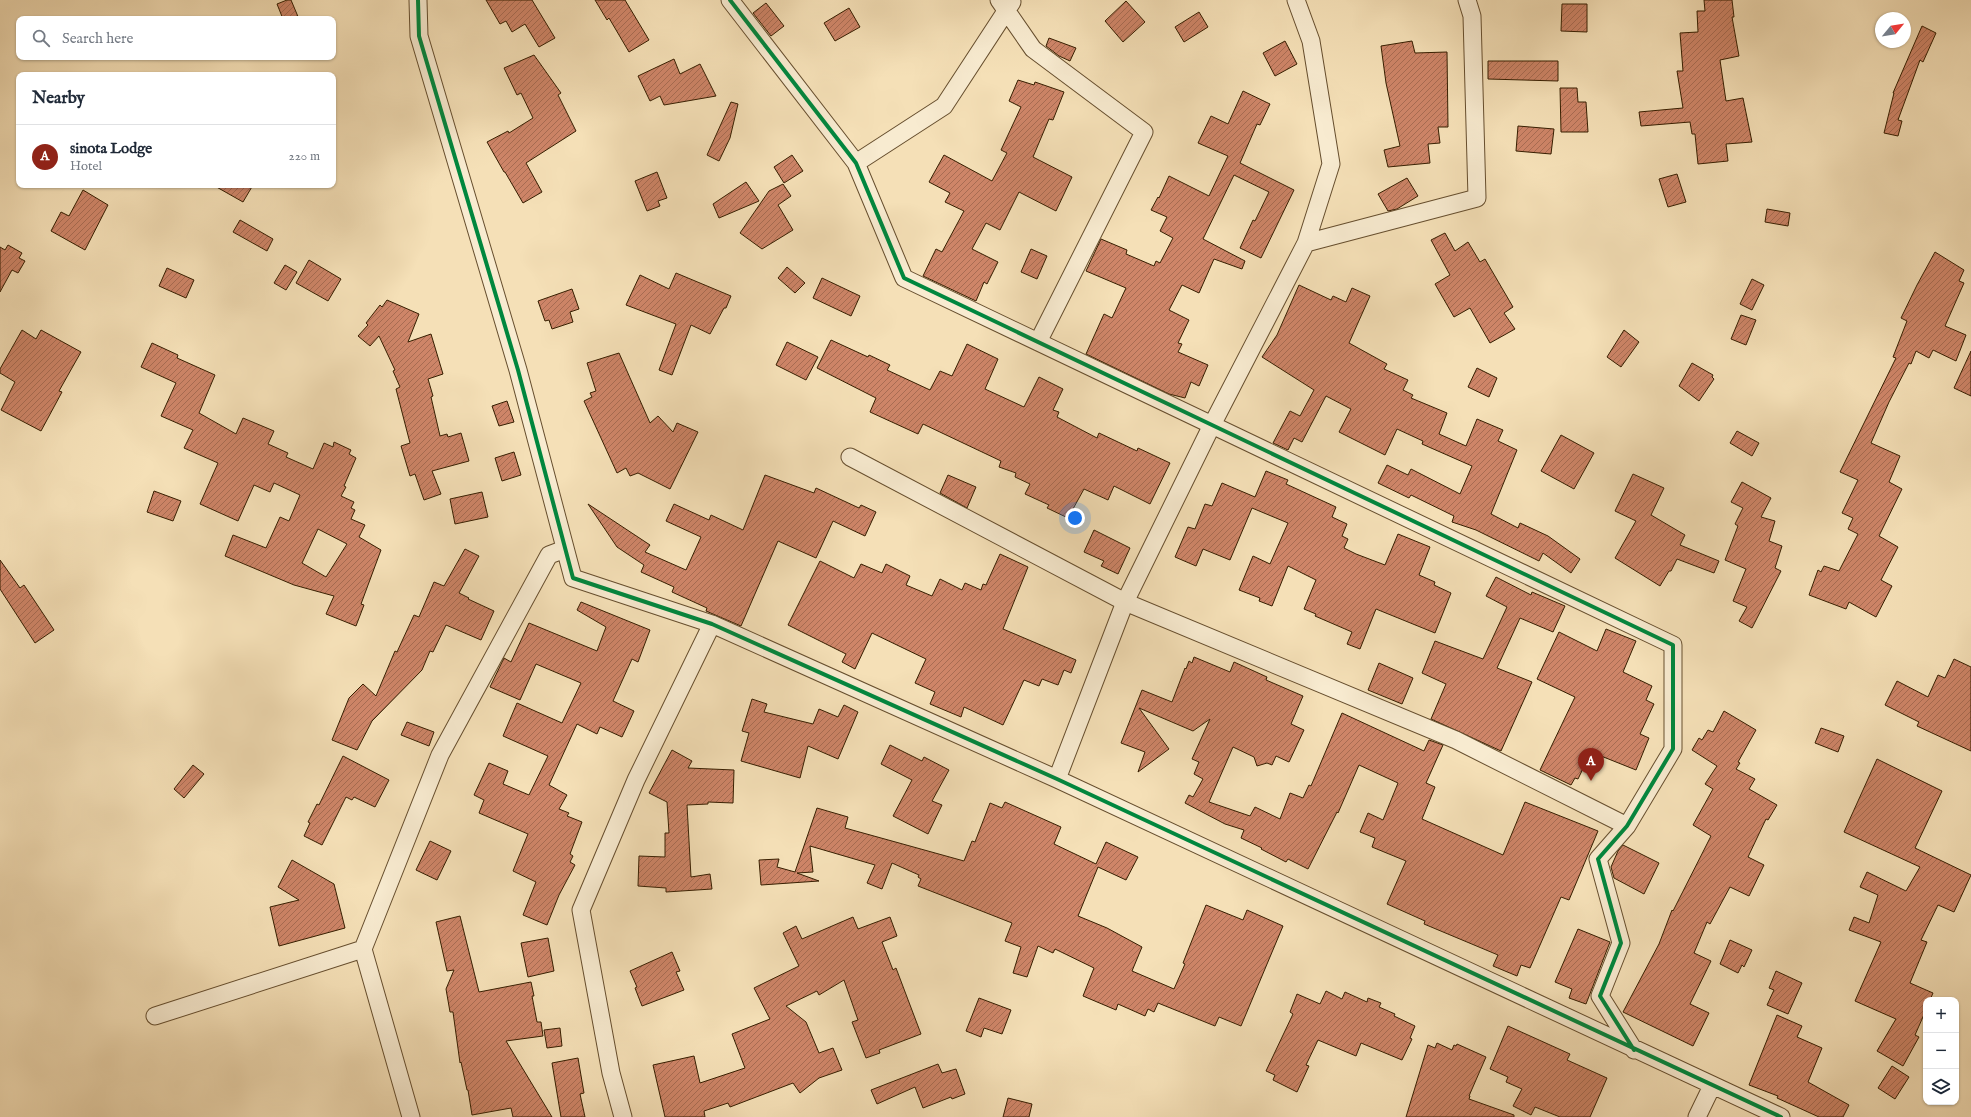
<!DOCTYPE html>
<meta charset="utf-8">
<style>
:root{--surface:#fff;--page:#f2f2f3;--text:#1f2937;--muted:#747a83;--line:#e0e1e3;--accent:#8f2418}
body{margin:0;font-family:"IM FELL English",serif;background:var(--page);color:var(--text)}
.controls{position:absolute;right:12px;bottom:12px;display:grid;overflow:hidden;border-radius:8px;box-shadow:0 1px 3px #0004}
.controls button{width:36px;height:36px;display:grid;place-items:center;padding:0;border:0;border-bottom:1px solid var(--line);background:var(--surface);color:var(--text);font:20px sans-serif}
.compass{position:absolute;left:1875px;top:12px;width:36px;height:36px;border-radius:50%;background:var(--surface);box-shadow:0 1px 3px #0004;rotate:60deg}
.you{position:absolute;left:1075px;top:518px;width:14px;height:14px;margin:-10px;border:3px solid #fff;border-radius:50%;background:#1a73e8;box-shadow:0 0 0 6px #1a73e833}
.badge{display:grid;place-items:center;width:26px;height:26px;border-radius:50%;background:var(--accent);color:#fff;font-size:13px;font-weight:700}
.pin{position:absolute;translate:-50% -33px;filter:drop-shadow(0 1px 2px #0008)}
.pin::after{content:'';position:absolute;top:21px;width:14px;height:12px;background:inherit;clip-path:polygon(0 0,100% 0,50% 100%)}
.list{margin:0;padding:0;list-style:none}
h2{display:flex;justify-content:space-between;align-items:center;height:52px;margin:0;padding:0 16px;font-size:17px}
h2 small{font-size:13px;font-weight:400;color:var(--muted)}
.list li{display:grid;grid-template-columns:26px 1fr auto;gap:12px;align-items:center;box-sizing:border-box;height:64px;padding:0 16px;border-top:1px solid var(--line)}
.list b{display:block;font-size:15px;white-space:nowrap}
.list p{margin:0;font-size:13px;white-space:nowrap;color:var(--muted)}
.list em{font-size:13px;font-style:normal;color:var(--muted)}
.icon{flex:none;width:22px;height:22px;fill:none;stroke:currentColor;stroke-width:2;stroke-linecap:round;stroke-linejoin:round}
.map{position:relative;flex:none;width:1971px;height:1117px;overflow:hidden}
.search{position:absolute;background:var(--surface);box-shadow:0 1px 3px #0004;left:16px;top:16px;width:320px;height:44px;display:flex;align-items:center;gap:10px;box-sizing:border-box;padding:0 14px;border-radius:8px;color:var(--muted);font-size:15px}
.panel{position:absolute;background:var(--surface);box-shadow:0 1px 3px #0004;left:16px;top:72px;width:320px;height:116px;border-radius:8px}
.map>svg:first-child{display:block}
</style>
<div class="map">
<svg width="1971" height="1117" viewBox="0 0 1971 1117">
<defs>
<pattern id="building-hatch" width="6" height="6" patternUnits="userSpaceOnUse"><rect width="6" height="6" fill="#ce8568"/><path d="M-1 1l2-2M0 6l6-6M5 7l2-2" fill="none" stroke="#a86c53"/></pattern>
</defs>
<rect width="100%" height="100%" fill="#f5e0b7"/>
<filter id="stains"><feTurbulence type="fractalNoise" baseFrequency=".005" numOctaves="4"/><feColorMatrix values="0 0 0 0 .2 0 0 0 0 .09 0 0 0 0 .02 0 0 0 .5 -.17"/></filter>
<radialGradient id="worn" r=".72"><stop offset=".6" stop-color="#630" stop-opacity="0"/><stop offset="1" stop-color="#630" stop-opacity=".3"/></radialGradient>
<path fill="url(#building-hatch)" stroke="#361e00" fill-rule="evenodd" d="M287 0H291L299 19H283L277 4Z
M486 0H532L555 38 539 47 525 24 512 32 506 21 500 24Z
M595 0H625L649 40 629 52 609 18 607 20Z
M1704 0H1732L1734 17H1732L1739 56 1720 60 1726 101 1743 98 1752 142 1726 144 1728 161 1698 164 1695 134H1692L1690 122 1641 126 1639 112 1683 108 1677 71H1683L1680 33 1698 32 1697 11H1705Z
M1126 1 1145 22 1123 42 1105 21Z
M766 3 784 26 771 36 753 13Z
M1562 4H1587V32L1561 31Z
M849 8 860 27 835 41 824 23Z
M1199 12 1208 27 1184 42 1175 27Z
M1922 26 1936 33 1923 62 1920 60 1898 120 1902 121 1898 136 1884 133 1894 93H1893Z
M1049 38 1076 48 1070 61 1059 56 1046 46Z
M1285 41 1297 64 1275 76 1263 53Z
M1412 41 1415 53 1447 52 1448 127H1438L1440 143 1428 144 1430 163 1388 167 1384 150 1400 146 1386 83 1381 46Z
M534 55 561 93 558 95 576 131 526 163 542 192 523 203 505 172H504L487 142 508 131 509 133 533 118 521 93 517 95 504 68Z
M674 59 680 74 700 64 716 96 664 105 660 96 650 101 638 76Z
M1488 61H1558V81L1488 79Z
M1018 80 1034 85 1035 82 1064 92 1053 120 1049 119 1033 157 1072 177 1056 211 1019 192 1000 230 986 223 972 249 998 262 987 284 984 282 976 301 923 276 936 249 942 252 964 211 945 202 950 193 929 182 944 155 992 181 1007 153 1001 150 1021 107 1009 101Z
M1560 88H1577L1578 102H1586L1588 132H1561Z
M1243 91 1270 104 1260 125 1257 124 1240 163 1294 190 1261 258 1240 248 1253 220 1255 221 1269 192 1234 175 1203 239 1245 261 1242 269 1214 259 1199 293 1182 285 1169 310 1189 320 1178 343 1182 344 1178 352 1208 365 1199 386 1191 382 1185 398 1169 394 1086 354 1104 314 1112 318 1126 288 1086 271 1101 239 1127 250 1126 254 1154 266 1156 261 1160 263 1173 238 1160 231 1167 217 1151 210 1158 197 1159 198 1169 176 1209 196 1228 156 1198 143 1211 116 1228 124Z
M731 102 738 104 730 138 719 161 707 155Z
M1518 126 1554 129 1551 154 1516 151Z
M792 155 803 171 784 183 774 167Z
M657 172 667 198 658 201 660 206 647 211 635 181Z
M1677 174 1686 202 1668 207 1659 179Z
M1407 178 1418 196 1397 209 1388 211 1378 194Z
M746 182 759 201 719 218 713 204Z
M783 184 791 196 778 205 793 230 762 249 740 233 769 191Z
M213 185H253L243 202Z
M83 190 108 205 85 250 51 231 61 212 69 216Z
M1767 209 1790 213 1788 226 1765 222Z
M240 220 273 239 267 251 233 232Z
M1445 233 1455 251 1468 242 1480 262 1485 259 1513 307 1504 313 1515 329 1490 343 1470 308 1454 317 1435 284 1450 275 1431 240Z
M8 245 22 253 19 258 25 261 18 273 12 270 0 292V247L5 250Z
M1031 249 1047 256 1037 279 1021 272Z
M1935 252 1964 270 1959 281 1964 283 1945 326 1966 335 1956 361 1933 350 1929 358 1916 351 1911 364 1909 363 1889 402 1871 443 1900 456 1889 482 1902 489 1879 536 1898 547 1881 580 1892 586 1876 617 1849 602 1846 609 1809 595 1818 570 1821 572 1824 566 1839 571 1858 534 1848 529 1853 518 1842 513 1858 480 1840 472 1896 358 1893 357 1907 321 1901 318 1917 285Z
M309 260 341 279 328 301 296 283Z
M285 265 297 272 286 290 274 283Z
M787 267 805 283 795 293 778 278Z
M167 268 194 280 186 298 159 286Z
M676 273 731 296 726 308H724L710 334 691 325 672 375 659 370 676 324 626 305 640 275 669 289Z
M822 278 860 296 851 316 813 298Z
M1752 279 1764 285 1752 310 1740 304Z
M1299 285 1331 300 1333 296 1346 302 1352 288 1370 296 1349 343 1387 364 1384 369 1408 380 1403 390 1413 395 1411 398 1447 413 1439 434 1466 446 1477 419 1503 430 1498 441 1517 450 1491 514 1518 528 1520 523 1548 536 1580 559 1571 573 1543 553 1539 561 1476 530 1452 522 1454 516 1411 495 1409 498 1378 483 1387 465 1408 475 1411 469 1460 494 1472 466 1422 444 1423 441 1397 429 1385 455 1339 432 1351 409 1326 396 1302 442 1294 438 1288 450 1273 443 1290 411 1300 416 1314 390 1262 357 1277 335Z
M572 289 579 309 570 312 573 322 552 329 549 320 545 321 538 301Z
M387 300 419 314 408 342 431 334 443 374 428 379 433 396 431 397 440 436 447 434 448 437 461 433 469 461 432 471 441 494 424 500 415 474 410 476 401 446 410 443 396 389 400 387 393 371 395 370 379 336 370 346 358 336 368 325 366 323 380 305 382 307Z
M1741 315 1756 320 1746 345 1731 339Z
M22 330 36 339 41 330 81 352 59 391 62 392 41 431 1 410 15 382 0 373V369Z
M1624 330 1639 342 1621 367 1607 357Z
M831 340 868 357 869 355 890 365 887 370 930 390 940 371 952 376 967 344 998 359 985 389 1024 407 1039 377 1063 389 1053 410 1059 412 1057 417 1097 438 1099 433 1137 451 1138 448 1170 463 1150 504 1114 486 1108 500 1084 489 1068 518 1047 508 1049 505 1025 494 1030 484 1015 477 1016 473 999 467 1001 461 923 424 918 434 870 412 876 398 817 368Z
M787 342 818 357 806 380 776 365Z
M152 343 178 355 177 358 215 375 199 413 236 434 243 418 274 431 268 444 288 453 286 457 313 469 324 443 333 447 334 442 351 450 349 454 356 458 344 486 346 487 341 496 354 502 351 508 355 510 351 519 365 525 359 537 381 550 361 604 364 605 356 626 326 614 334 596 294 585 225 556 233 535 266 548 280 517 289 521 300 495 274 483 270 492 254 485 238 521 200 504 218 463 184 448 193 430 161 416 176 383 141 367ZM318 529 347 544 326 577 302 563Z
M1971 351V396L1954 388Z
M619 353 650 423 658 416 673 432 677 423 698 432 670 489 638 473 630 476 626 468 617 473 584 401 592 397 590 393 596 391 587 363Z
M1692 363 1713 375 1712 377 1714 379 1699 401 1679 386Z
M1477 368 1497 378 1489 397 1468 387Z
M507 401 514 422 499 426 492 406Z
M1737 431 1759 443 1752 456 1730 443Z
M1561 435 1594 453 1574 489 1541 471Z
M514 452 521 475 502 481 495 458Z
M1266 471 1288 480 1286 484 1336 507 1332 517 1347 524 1342 536 1348 539 1344 548 1356 554 1385 565 1398 534 1430 547 1419 575 1435 582 1434 585 1451 593 1435 633 1376 609 1360 649 1347 644 1352 632 1315 616 1316 614 1304 609 1316 580 1288 566 1272 606 1259 601 1260 598 1239 590 1253 556 1270 564 1288 523 1252 508 1230 560 1203 549 1196 566 1175 557 1188 527 1195 529 1205 504 1212 506 1222 483 1255 497Z
M1633 474 1664 488 1651 515 1685 535 1680 545 1719 561 1714 573 1677 559 1671 571H1669L1660 586 1615 558 1636 521 1615 511Z
M765 475 814 493 816 488 859 508 861 505 876 512 865 536 833 521 816 558 778 541 741 626 706 611 707 608 672 592 674 587 641 572 644 565 617 547 588 504 650 545 645 552 686 570 701 537 666 521 674 504 709 520 711 515 743 530Z
M948 475 976 487 967 508 940 493Z
M1742 482 1771 498 1761 517 1775 521 1769 541 1782 546 1775 568 1781 571 1752 628 1739 621 1747 607 1733 601 1746 569 1725 560 1738 526 1735 524 1743 508 1731 502Z
M154 491 181 501 173 521 147 512Z
M482 492 488 517 455 524 450 499Z
M1094 530 1130 548 1118 574 1101 566 1104 561 1084 552Z
M465 549 479 556 459 593 469 598 468 599 494 611 481 640 446 625 433 652 430 651 422 670 372 721 357 750 332 740 349 698 363 684 376 696 395 651 397 652 414 615 419 617 434 582 444 586Z
M1000 554 1028 567 1003 629 1076 660 1071 673 1064 670 1058 685 1042 679 1039 686 1024 680 1003 725 964 707 961 717 930 704 935 692 915 683 926 659 872 633 855 669 842 662 846 654 788 625 820 561 854 578 861 564 882 573 886 564 910 576 906 585 932 596 940 579 962 590 965 583 981 590 983 584 986 585Z
M0 560 20 588 24 585 54 630 35 643 0 589Z
M1496 577 1531 595 1532 592 1565 606 1553 632 1520 618 1497 668 1532 682 1501 751 1431 719 1446 684 1422 673 1435 641 1483 659 1507 607 1486 596Z
M581 602 650 630 638 662 632 659 613 701 634 711 622 737 600 727 597 734 577 724 549 785 567 795 559 809 569 813 567 816 582 822 570 854 573 856 570 862 575 865 559 895 547 925 523 915 536 882 513 871 528 834 479 813 484 800 474 795 489 763 508 771 503 784 529 795 548 756 503 736 517 703 562 723 581 683 536 664 520 700 490 687 504 658 511 662 529 623 597 651 606 627 577 610Z
M1606 629 1636 641 1623 672 1652 686 1646 700 1654 704 1640 734 1649 738 1636 770 1591 752 1578 779 1575 778 1571 785 1540 770 1575 697 1537 679 1559 632 1597 651Z
M1194 657 1230 672 1234 662 1267 677 1266 680 1303 696 1291 724 1304 730 1289 762 1276 756 1272 765 1267 763 1257 766 1254 757 1233 747 1209 802 1250 816 1255 807 1280 819 1290 793 1303 798 1309 785 1311 786 1342 713 1424 751 1429 740 1443 745 1426 783 1435 787 1422 819 1503 855 1525 802 1598 831 1569 900 1561 897 1530 968 1521 965 1517 976 1493 966 1498 955 1424 924 1425 921 1387 904 1406 861 1372 847 1375 838 1360 832 1368 813 1383 820 1398 783 1359 765 1338 813 1337 812 1308 869 1288 859 1286 862 1261 849 1262 848 1241 838 1244 830 1225 824 1185 803 1189 795 1193 797 1203 779 1194 774 1199 762 1192 759 1210 719 1193 731 1139 708 1169 749 1138 772 1145 752 1121 743 1142 690 1172 702 1185 668 1186 669 1189 661 1192 663Z
M1954 659 1971 667V751L1917 726 1919 722 1885 705 1897 681 1928 697 1938 675 1945 678Z
M1379 663 1413 678 1402 704 1368 690Z
M752 699 767 704 764 712 813 724 819 709 838 717 844 705 858 712 838 759 808 746 800 778 741 761 749 733 742 731Z
M1724 711 1756 730 1738 762 1740 763 1736 769 1755 779 1749 789 1777 805 1768 820 1766 819 1748 857 1764 865 1749 896 1730 887 1710 924 1707 922 1694 953 1711 961 1690 1004 1709 1013 1693 1046 1623 1012 1659 944 1672 910 1673 911 1711 836 1693 825 1713 789 1705 784 1717 766 1692 750 1699 738 1702 740 1708 730 1713 732Z
M407 722 434 732 429 746 401 735Z
M1821 728 1844 736 1838 752 1815 743Z
M890 745 922 761 924 757 949 770 932 801 942 805 928 834 893 816 912 780 881 764Z
M672 750 692 761 688 768 734 770 733 803 708 802V804L687 805 691 877 710 874 712 889 666 892V888L638 886 639 856 665 857V833H669L667 802 649 793Z
M343 756 389 780 375 807 354 797 352 800 346 797 322 845 304 836 310 823 308 822 317 804 319 805Z
M1877 759 1942 791 1915 848 1971 875 1954 912 1938 905 1921 940 1927 942 1910 983 1933 993 1930 1000H1926V1010L1915 1035 1919 1037 1903 1066 1877 1051 1896 1019 1855 1001 1881 942 1849 930 1854 917 1869 923 1878 895 1860 887 1867 872 1906 891 1920 867 1844 832Z
M193 765 204 774 184 798 174 789Z
M1005 802 1061 827 1054 844 1096 864 1106 842 1138 857 1126 880 1098 867 1078 916 1107 928 1142 947 1132 971 1174 989 1185 964 1183 963 1206 905 1243 920 1247 910 1283 926 1241 1026 1219 1017 1215 1026 1158 1003 1154 1012 1148 1009 1145 1016 1118 1004 1116 1010 1083 996 1094 968 1055 949 1053 953 1038 946 1027 977 1013 973 1021 947 1005 941 1012 923 918 886 921 879 918 877 919 875 892 863 882 889 867 883 875 865 810 846 813 872 797 873 819 881 761 885 759 860 779 859 777 867 795 872 817 808 848 817 845 828 964 861 972 841 975 842 990 803 1002 808Z
M430 841 451 851 437 880 416 870Z
M1623 845 1659 863 1644 894 1614 878 1611 867 1618 851Z
M292 860 334 884 345 928 279 946 270 907 299 900 278 887Z
M460 916 479 992 531 982 534 996H532L537 1022H541L543 1036 506 1041 552 1117H513L511 1108 472 1115 468 1090H467L461 1062 460 1063 453 1012H450L446 989 454 970 447 971 436 922Z
M853 917 858 929 890 917 897 936 882 942 893 970 896 968 921 1034 879 1050 880 1053 866 1058 852 1022 858 1020 844 980 819 995 817 991 786 1006 806 1022 819 1053 833 1048 842 1070 819 1078 800 1093 793 1083 730 1107 728 1103 704 1111 705 1117H665L653 1065 694 1056 700 1083 745 1068 732 1034 770 1019 754 988 799 966 783 933 796 926 802 939Z
M1578 929 1610 942 1586 1004 1569 998 1572 989 1555 982Z
M548 938 554 971 528 977 521 943Z
M1730 940 1752 950 1744 967 1742 965 1738 973 1720 964Z
M672 952 680 971 676 972 684 990 642 1006 635 988 637 987 630 971Z
M1776 971 1802 983 1788 1014 1767 1005 1774 990 1769 988Z
M1326 991 1342 999 1345 992 1367 1002 1368 998 1381 1003 1379 1007 1395 1014 1394 1016 1415 1026 1410 1038 1412 1039 1402 1060 1361 1043 1356 1056 1318 1040 1306 1065 1309 1066 1297 1092 1273 1080 1275 1075 1266 1071 1293 1014 1290 1012 1297 994 1320 1004Z
M979 998 1011 1010 1002 1034 984 1028 981 1037 966 1031Z
M1777 1015 1802 1026 1797 1037 1822 1048 1808 1082 1849 1105 1843 1117H1819L1777 1098 1778 1096 1749 1085Z
M1508 1026 1570 1054 1567 1060 1607 1078 1590 1117H1560L1535 1107 1531 1115 1513 1106 1522 1089 1506 1082 1508 1077 1490 1069Z
M560 1028 562 1046 547 1048 544 1030Z
M1437 1043 1452 1050 1454 1045 1456 1046 1457 1044 1486 1057 1469 1096H1470L1469 1099 1514 1115V1117H1406L1428 1045 1435 1048Z
M578 1058 584 1093 580 1094 585 1117H561L552 1063Z
M938 1064 942 1073 956 1069 965 1094 952 1099 951 1097 923 1108 915 1087 877 1104 871 1090Z
M1892 1066 1909 1077 1895 1099 1878 1088Z
M1008 1098 1032 1104 1029 1117H1003Z"/>
<g fill="none" stroke-linecap="round" stroke-linejoin="round">
<defs>
<path id="minor" d="M418 0 419 36 518 370 573 578 712 624 1057 779 1781 1117
M730 0 856 163 904 278 1673 645V749L1627 826 1598 859 1621 943 1600 996 1634 1050
M999 0 1033 49 1144 132 1038 342
M856 163 944 106 1012 2
M1306 243 1477 198 1472 16 1467 0
M850 457 1125 602 1456 740 1627 826
M1057 779 1125 602 1212 425 1306 243 1331 164 1311 41 1296 0
M363 949 440 755 549 555 565 549
M155 1016 363 949 411 1117
M623 1117 611 1073 581 910 636 780 712 624
M1697 1117 1712 1086"/>
</defs>
<use href="#minor" stroke="#664e2e" stroke-width="19"/>
<use href="#minor" stroke="#f8ebd0" stroke-width="17"/>
<defs>
<path id="cycleway" d="M418 0 419 36 518 370 573 578 712 624 1057 779 1781 1117
M730 0 856 163 904 278 1673 645V749L1627 826 1598 859 1621 943 1600 996 1634 1050"/>
</defs>
<use href="#cycleway" stroke="#f8ebd0" stroke-width="6"/>
<use href="#cycleway" stroke="#00873e" stroke-width="4"/>
</g>
<rect width="100%" height="100%" filter="url(#stains)"/>
<rect width="100%" height="100%" fill="url(#worn)"/>
</svg>
<div class="controls">
<button>+</button>
<button>−</button>
<button><svg class="icon" aria-label="layers" viewBox="0 0 24 24"><path d="M12 4l9 5-9 5-9-5zM3 14l9 5 9-5"/></svg></button>
</div>
<svg class="compass" viewBox="-18 -18 36 36"><path d="M0-13l5 13h-10z" fill="#e53935"/><path d="M0 13l5-13h-10z" fill="#747a83"/></svg>
<div class="you"></div>
<div class="pin badge" style="left:1591px;top:781px">A</div>
<div class="search"><svg class="icon" aria-label="search" viewBox="0 0 24 24"><circle cx="10" cy="10" r="6"/><path d="M15 15l6 6"/></svg>Search here</div>
<section class="panel">
<h2>Nearby<small></small></h2>
<ul class="list">
<li><span class="badge">A</span><div><b>sinota Lodge</b><p>Hotel</p></div><em>220 m</em></li>
</ul>
</section>
</div>
